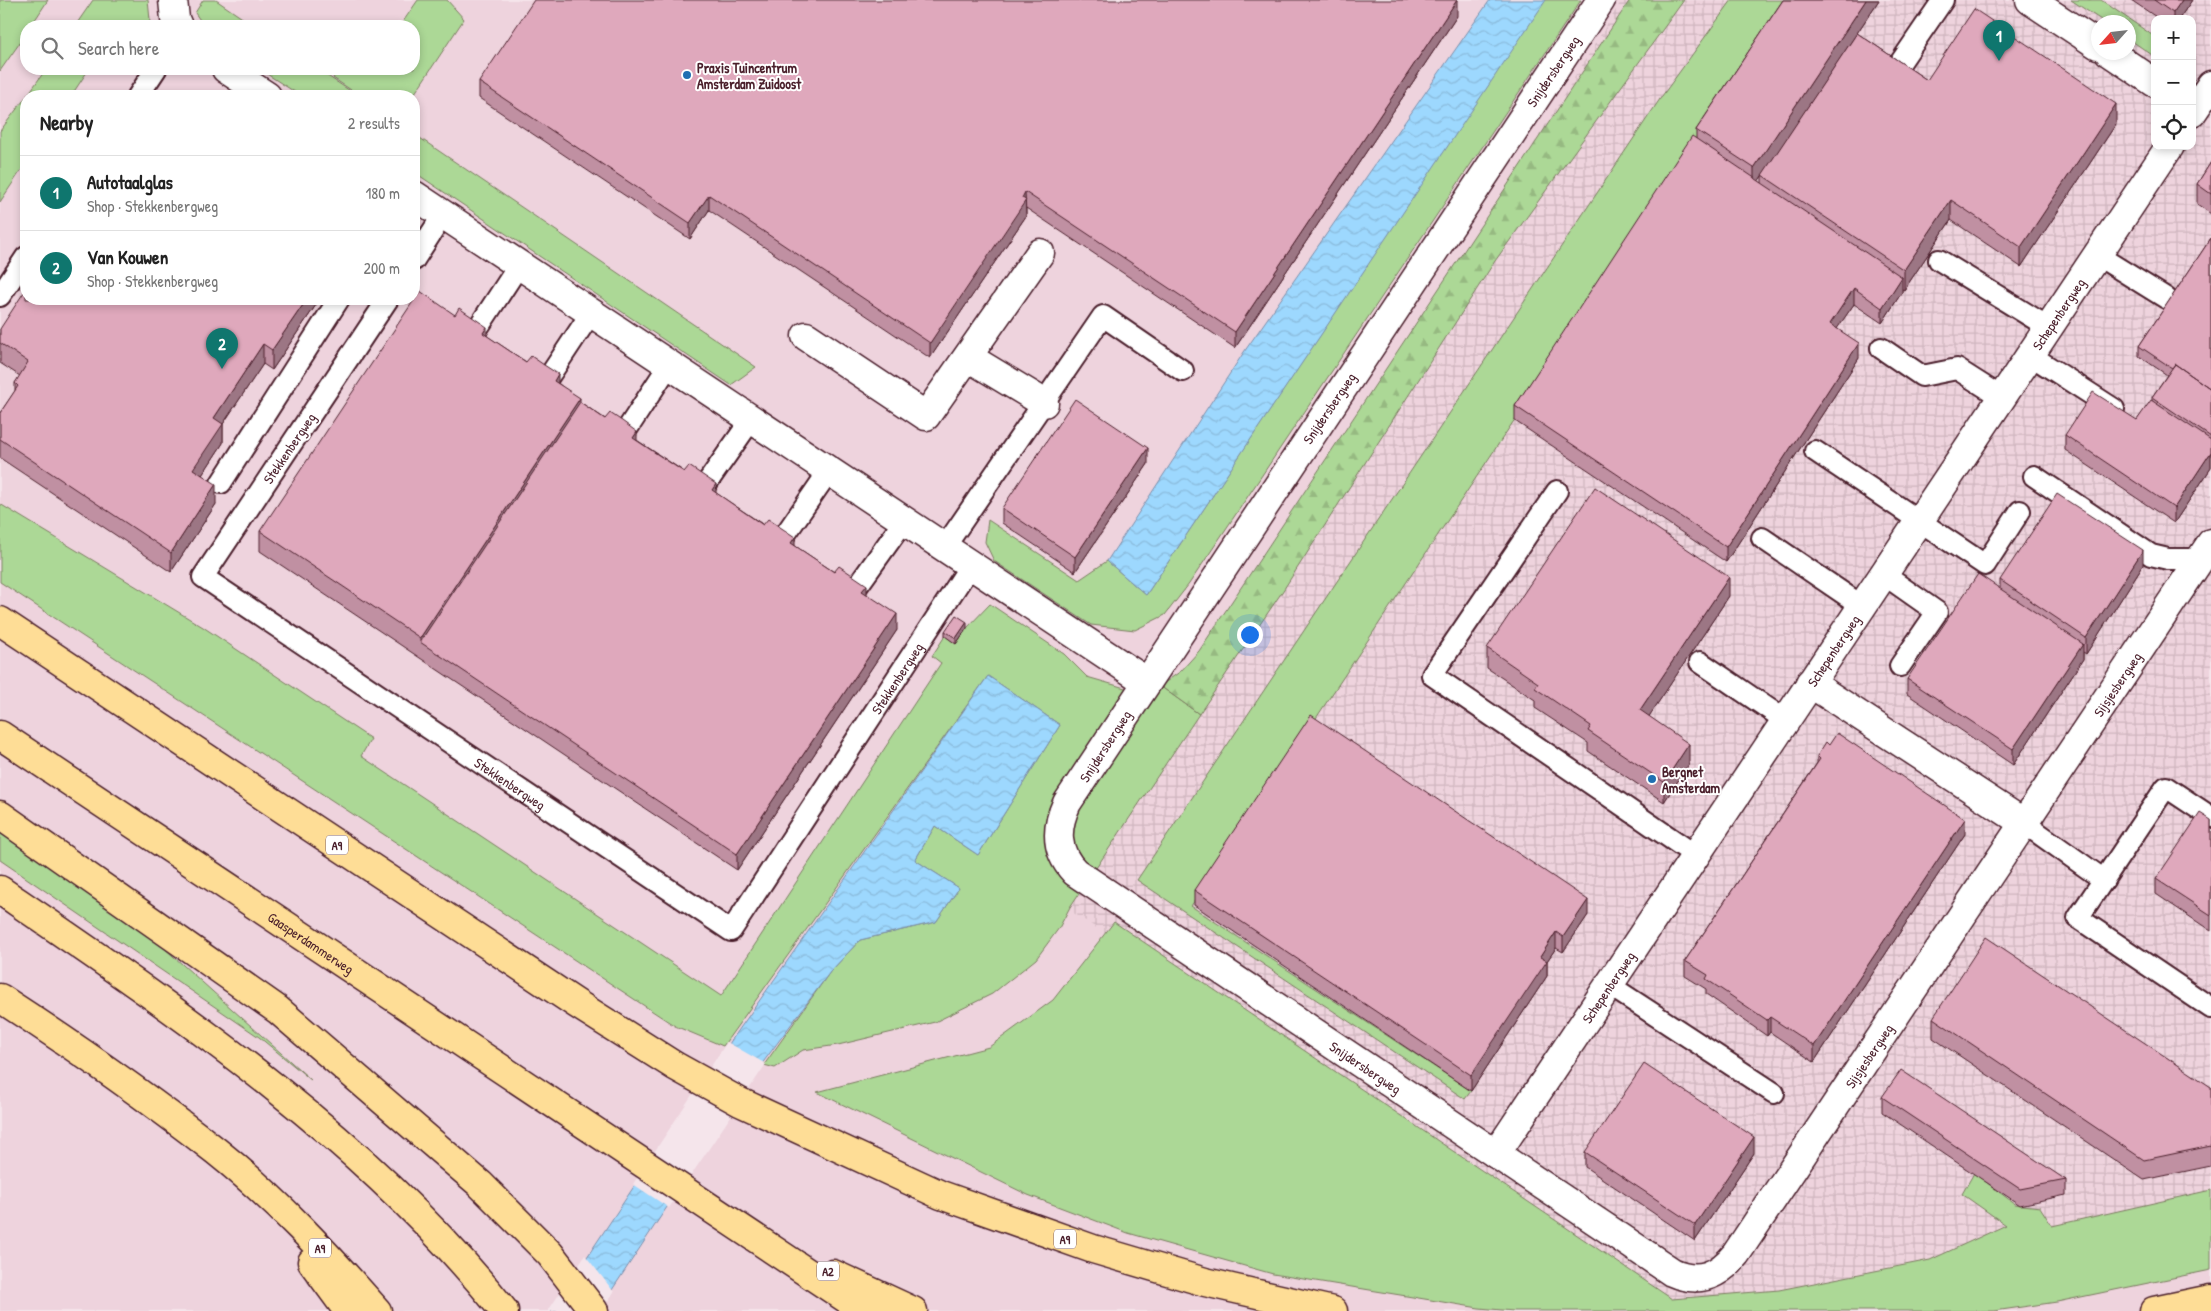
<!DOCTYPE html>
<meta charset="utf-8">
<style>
:root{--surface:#fff;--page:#f6f6f6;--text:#222;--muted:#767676;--line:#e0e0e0;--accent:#0f766e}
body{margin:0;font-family:"Patrick Hand",sans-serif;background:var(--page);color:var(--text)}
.controls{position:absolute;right:15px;top:15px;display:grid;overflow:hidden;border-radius:10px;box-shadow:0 2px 8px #0003}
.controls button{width:45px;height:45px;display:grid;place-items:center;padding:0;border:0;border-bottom:1px solid var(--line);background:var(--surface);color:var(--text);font:25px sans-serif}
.compass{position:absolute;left:2091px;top:15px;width:45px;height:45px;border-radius:50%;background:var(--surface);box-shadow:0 2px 8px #0003;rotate:243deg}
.you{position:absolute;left:1249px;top:634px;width:18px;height:18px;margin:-12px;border:4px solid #fff;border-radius:50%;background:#1a73e8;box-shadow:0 0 0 8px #1a73e833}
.badge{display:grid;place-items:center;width:32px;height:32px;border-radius:50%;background:var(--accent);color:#fff;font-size:16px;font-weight:700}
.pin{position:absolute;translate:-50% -41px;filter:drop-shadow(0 1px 2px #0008)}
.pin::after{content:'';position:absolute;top:26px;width:18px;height:15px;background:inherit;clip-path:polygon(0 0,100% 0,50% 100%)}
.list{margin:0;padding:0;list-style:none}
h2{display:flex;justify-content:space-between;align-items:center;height:65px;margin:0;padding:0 20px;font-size:21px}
h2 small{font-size:16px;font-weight:400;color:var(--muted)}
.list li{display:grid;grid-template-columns:32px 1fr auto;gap:15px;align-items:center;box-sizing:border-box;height:75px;padding:0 20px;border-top:1px solid var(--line)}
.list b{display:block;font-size:19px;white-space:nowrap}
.list p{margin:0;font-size:16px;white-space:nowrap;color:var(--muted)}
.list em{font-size:16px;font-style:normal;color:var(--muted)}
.icon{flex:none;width:28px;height:28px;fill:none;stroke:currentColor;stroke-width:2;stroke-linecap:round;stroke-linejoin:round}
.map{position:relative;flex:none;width:2211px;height:1311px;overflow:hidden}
.search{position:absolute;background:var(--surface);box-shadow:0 2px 8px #0003;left:20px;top:20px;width:400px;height:55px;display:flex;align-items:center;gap:12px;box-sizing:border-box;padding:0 18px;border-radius:20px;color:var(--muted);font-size:19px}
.panel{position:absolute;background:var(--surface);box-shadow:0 2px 8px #0003;left:20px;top:90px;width:400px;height:215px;border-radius:20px}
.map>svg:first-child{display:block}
</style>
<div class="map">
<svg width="2211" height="1311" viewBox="0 0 2211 1311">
<defs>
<pattern id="industrial-grid" width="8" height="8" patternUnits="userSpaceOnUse" patternTransform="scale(1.25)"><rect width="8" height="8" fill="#eed3dd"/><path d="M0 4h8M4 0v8" fill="none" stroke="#ceb5be"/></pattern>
<pattern id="forest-firs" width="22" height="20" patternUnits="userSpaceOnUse" patternTransform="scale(1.25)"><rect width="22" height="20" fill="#acd896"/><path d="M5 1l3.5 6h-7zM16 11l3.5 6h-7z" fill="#96b981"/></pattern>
<pattern id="water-waves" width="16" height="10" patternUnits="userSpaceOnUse" patternTransform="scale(1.25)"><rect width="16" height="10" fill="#9dd8fe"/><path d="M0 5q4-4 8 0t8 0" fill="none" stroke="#89b9da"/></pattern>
</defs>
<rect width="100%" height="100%" fill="#f5e5eb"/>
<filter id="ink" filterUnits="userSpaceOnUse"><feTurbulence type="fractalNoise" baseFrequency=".02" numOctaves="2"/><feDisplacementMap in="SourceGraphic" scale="10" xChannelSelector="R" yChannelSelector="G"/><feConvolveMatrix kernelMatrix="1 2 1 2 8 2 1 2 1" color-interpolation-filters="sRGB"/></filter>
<g filter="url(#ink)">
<path fill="#eed3dd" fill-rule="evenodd" d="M0 0H2211V1311H0ZM2155 19H2192V146H2155ZM2098 22H2128V52H2098ZM26 26H414V69H26ZM26 96H414V299H26Z"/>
<path fill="url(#industrial-grid)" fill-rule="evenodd" d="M1622 0H2211V1202L1675 1311 1066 908ZM2155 19H2192V146H2155ZM2098 22H2128V52H2098Z"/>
<path fill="#acd896" stroke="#7b7c60" d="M0 0H48L31 26H26V34L0 71Z
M93 0H148L150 20 148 26H75Z
M203 0H216L254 26H204L195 13Z
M418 0H447L464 19 413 96H360L333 78 339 69H414V26H400Z
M1545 0H1581L1189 584 1165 615 1135 630 1091 625 994 561 985 542 988 520 1079 580 1107 561 1146 595Z
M1732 0H1794L1191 906 1471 1091 1465 1099 1137 880 1662 96Z
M2071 0H2101L2155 37V57L2129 39 2128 22H2104Z
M46 69H95L87 72 71 96H27Z
M259 69H317L358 96H301Z
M26 97V163L0 202V131Z
M414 134 756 367 731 385 414 172Z
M0 504 203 627 371 739 361 756 721 996 941 663 932 656 945 636 956 644 967 628 990 604 1064 654 1087 677 1132 690 1160 686 1199 714 1070 907 1059 928 1036 959 992 994 935 1022 838 1045 803 1050 775 1068 764 1065 830 972 860 940 936 922 959 888 915 860 935 826 978 855 1060 725 988 676 723 1046 675 1026 0 582Z
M0 833 143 929 311 1080 259 1037 0 860Z
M1114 922 1672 1299 1779 1290 1930 1260 2006 1225 1962 1194 1974 1173 2015 1204 2040 1207 2052 1226 2211 1190V1270L2057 1302 1994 1311H1514L1479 1308 1273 1274 1128 1233 1028 1195 817 1092 989 1047 1053 1000Z"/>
<path fill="url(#forest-firs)" stroke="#7b7c60" d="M1630 0H1684L1495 261 1282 592 1199 714 1160 686 1181 671 1199 651Z"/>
<path fill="url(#water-waves)" stroke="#7c8eaa" d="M1490 0H1546L1146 595 1107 561 1244 352Z
M988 676 1060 725 978 855 935 826 915 860 959 888 936 922 860 940 830 972 764 1061 598 1311H551L731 1041Z"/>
<path fill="#f5e5eb" d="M727 1042 766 1064 669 1208 633 1184Z
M585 1255 614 1292 601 1311H548Z"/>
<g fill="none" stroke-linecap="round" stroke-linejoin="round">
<defs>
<g id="lane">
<path d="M1900 63 1943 0"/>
<path d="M138 96 156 69"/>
<path d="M2097 255 2166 298"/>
<path d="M414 260 443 215"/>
<path d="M1939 260 2048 327"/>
<path d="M0 296 26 257"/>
<path id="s1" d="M388 299 203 577 731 931 970 566"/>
<path d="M472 337 519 265"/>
<path d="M1881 348 1922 376 1957 369 2001 397"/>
<path d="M2030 355 2114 409"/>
<path d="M544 384 591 313"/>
<path d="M622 437 669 365"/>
<path d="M1815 451 1985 565 2020 511"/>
<path d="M2034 476 2151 555 2168 559H2201"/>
<path d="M221 483 339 299"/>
<path d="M702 490 751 420"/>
<path d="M1557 491 1432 675 1695 855"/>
<path d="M1762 538 1862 606"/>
<path d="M780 542 829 471"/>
<path d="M944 548 1103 316 1183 371"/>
<path d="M1883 574 1937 612 1900 666"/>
<path d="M854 591 904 521"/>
<path d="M1700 662 1785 720"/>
<path d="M2211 817 2166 787 2078 918 2211 1008"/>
<path d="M2024 823 2104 880"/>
<path d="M1609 985 1774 1093"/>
</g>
<g id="street">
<path d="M173 0 175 19 178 26"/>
<path id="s2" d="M1601 0 1067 803C1055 829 1055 851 1075 872L1672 1272C1699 1284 1718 1276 1736 1254L2211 543"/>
<path d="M2030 0 2098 45"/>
<path d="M2109 52 2155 83"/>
<path d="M226 69 267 96"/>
<path d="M2192 113 2211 85"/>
<path d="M414 195 1147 682"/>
<path d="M806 336 926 416 1040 253"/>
<path d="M968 357 1044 403"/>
<path d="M1810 683 2024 823"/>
<path id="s3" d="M1496 1154 2170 146"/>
</g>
<g id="highway">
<path d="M0 621 577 1004 675 1066 740 1102 941 1195 1093 1249 1205 1282 1333 1311"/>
<path id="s4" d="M0 735 865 1311"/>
<path d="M0 815 278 1010 480 1184 550 1254 594 1311"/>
<path d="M0 890C181 1014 366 1138 504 1311"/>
<path d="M0 998C74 1046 147 1097 216 1151 275 1198 327 1254 377 1311"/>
<path d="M312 1262 348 1311"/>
<path d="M833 1274 913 1311"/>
<path d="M2154 1311 2211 1299"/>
</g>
</defs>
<use href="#lane" stroke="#4a1f2b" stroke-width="24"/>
<use href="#street" stroke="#4a1f2b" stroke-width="31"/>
<use href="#highway" stroke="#4a1f2b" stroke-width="31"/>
<use href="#lane" stroke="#fff" stroke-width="20"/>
<use href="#street" stroke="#fff" stroke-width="28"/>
<use href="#highway" stroke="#fedd96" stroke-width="28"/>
</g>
<path fill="#c090a2" stroke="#4a1f2b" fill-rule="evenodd" d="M1783 0H1879L1857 33 1927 80 2116 124 2021 267 1951 220 1904 290 1902 289V292L1882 323 1854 304 1837 328 1859 358 1726 562 1515 421V406L1696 140V130ZM1762 176V183L1758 181Z
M2131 0H2192L2179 19H2159Z
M1457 16 1235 348 1026 208V216L930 358 709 210 690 239 479 98V82Z
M2211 162V214L2197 204V184Z
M2211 238V468L2174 523 2065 450V435L2137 420 2152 401V397L2167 375 2139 356V346Z
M320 299 272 370 263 364 223 424V443L202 475 216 504 171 572 0 458V413L15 391V383L20 376 0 363V329Z
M487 336 558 383 580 402 867 594 897 630 737 870 260 551V531Z
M1148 464 1075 572 1002 523V508Z
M2143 565 2086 654 2083 652V659L2013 765 1907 694V679L2000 588V580Z
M1729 596 1649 716 1689 764 1664 802 1588 751V743L1535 708V700L1487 668V648Z
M967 628 956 644 945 636V631Z
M1817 756 1965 834 1814 1062 1770 1032 1767 1036 1706 994V989L1685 976V961L1817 763Z
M2211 820V931L2156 894V879Z
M1194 890 1588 915 1563 952 1556 948 1547 961V976L1471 1091 1194 905Z
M1933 1018 2211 1087V1166L2144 1180 1933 1038Z
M1882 1097 2066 1180V1195L2020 1205 1882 1112Z
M1585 1152 1754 1153 1695 1241 1585 1167Z"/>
<path fill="#9c7684" stroke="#4a1f2b" d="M1457 0V16L1235 348V332Z
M1866 0H1879L1754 188V168Z
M2182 0H2192L2179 19H2173V13Z
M2116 104V124L2021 267V247Z
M1025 192 1026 216 930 358V343Z
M709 195V210L690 239V223Z
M1951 200V220L1904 290V270Z
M1902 277V292L1882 323V308Z
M1854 288V304L1830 339V324Z
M307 299H320L272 370V350Z
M487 327V347L483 333Z
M1859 343V358L1726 562V547Z
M263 344V364L223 424V443L193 489V469L214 418Z
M558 374V394L554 381Z
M580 398V417L420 642V638Z
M637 432V447L633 438Z
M1148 448V464L1075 572V557Z
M2211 452V468L2174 523V508Z
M216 484V504L171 572V553Z
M716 484V499L712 490Z
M795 537V553L791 543Z
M2143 550V565L2086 654V638Z
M1729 577V596L1640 730V710Z
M867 585V600L862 591Z
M897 614V630L737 870V854Z
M967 622V628L956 644V638Z
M2083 644V659L2013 765V749Z
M1689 744V764L1664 802V782Z
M1965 819V834L1814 1062V1046Z
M1588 900V915L1563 952V937Z
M1556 932V948L1547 961V976L1471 1091V1075L1540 957Z
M1770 1017V1032L1767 1036V1020Z
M1754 1137V1153L1695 1241V1225Z"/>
<path fill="#dfa8bc" stroke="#4a1f2b" d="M534 0H1457L1235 332 1025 192 1022 198 1026 200 930 343 709 195 690 223 479 82Z
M1783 0H1866L1754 168 1696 130Z
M2154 0H2182L2173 13Z
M1974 9 2116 104 2021 247 1951 200 1904 270 1762 175 1857 33 1927 80Z
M1692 136 1902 277 1882 308 1854 288 1830 324 1859 343 1726 547 1515 406Z
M2211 162V194L2197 184Z
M2211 238V389L2175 364 2172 368 2139 346Z
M26 289V299H307L272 350 263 344 214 418 223 424 193 469 216 484 171 553 0 439V413L18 386 15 383 28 362 0 343V329Z
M420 291 455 315 459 308 487 327 483 333 526 362 531 356 544 365 558 374 554 381 580 398 420 638 260 531Z
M2175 364 2211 389V437L2152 397Z
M2093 392 2137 420 2151 400 2211 440V452L2174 508 2065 435Z
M1075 399 1148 448 1075 557 1002 508Z
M580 402 605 419 610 413 622 421 637 432 633 438 684 472 689 466 716 484 712 490 763 525 768 519 795 537 791 543 834 572 839 566 867 585 862 591 897 614 737 854 420 642Z
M1595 487 1729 577 1640 710 1689 744 1664 782 1588 731 1591 726 1535 688 1538 683 1487 648Z
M2057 494 2143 550 2086 638 2000 580Z
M1978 574 2083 644 2013 749 1907 679Z
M956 615 967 622 956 638 945 631Z
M1311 715 1588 900 1563 937 1556 932 1540 957 1547 961 1471 1075 1194 890Z
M1837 733 1965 819 1814 1046 1770 1017 1767 1020 1706 979 1708 975 1685 961 1820 759 1817 756 1826 742 1829 745Z
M2200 813 2211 820V915L2156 879Z
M1986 937 2211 1087V1146L2144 1160 1933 1018Z
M1644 1064 1754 1137 1695 1225 1585 1152Z
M1901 1070 2066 1180 2020 1189 1882 1097Z"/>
</g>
<g fill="#1f6fb2" stroke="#fff" stroke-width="2">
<circle cx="687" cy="75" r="5"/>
<circle cx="1652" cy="779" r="5"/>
</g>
<g text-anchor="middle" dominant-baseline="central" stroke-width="4" stroke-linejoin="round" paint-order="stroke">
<g fill="#fff" stroke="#80626b" stroke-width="1">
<rect x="326" y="835.5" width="22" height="19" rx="4"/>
<rect x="1054" y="1229.5" width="22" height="19" rx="4"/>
<rect x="309" y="1238.5" width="22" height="19" rx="4"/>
<rect x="817" y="1261.5" width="22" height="19" rx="4"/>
</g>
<g font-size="12" font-weight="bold" fill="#4a1f2b">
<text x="337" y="845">A9</text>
<text x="1065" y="1239">A9</text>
<text x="320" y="1248">A9</text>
<text x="828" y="1271">A2</text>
</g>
<g font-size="14" font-weight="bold" fill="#4a1f2b" stroke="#fff" text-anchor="start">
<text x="697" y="67">Praxis Tuincentrum<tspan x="697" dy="16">Amsterdam Zuidoost</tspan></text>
<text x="1662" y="771">Bergnet<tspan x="1662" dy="16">Amsterdam</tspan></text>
</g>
<g font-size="14" fill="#4a1f2b" stroke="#fff">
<text transform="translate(1553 71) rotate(-56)">Snijdersbergweg</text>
<text stroke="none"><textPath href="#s3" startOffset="1011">Schepenbergweg</textPath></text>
<text transform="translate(1329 408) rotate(-56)">Snijdersbergweg</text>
<text transform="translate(289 448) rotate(-56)">Stekkenbergweg</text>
<text stroke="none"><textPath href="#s3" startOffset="606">Schepenbergweg</textPath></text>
<text stroke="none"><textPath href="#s1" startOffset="1272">Stekkenbergweg</textPath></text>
<text stroke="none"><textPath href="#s2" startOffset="2516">Sijsjesbergweg</textPath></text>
<text transform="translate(1105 746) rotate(-57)">Snijdersbergweg</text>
<text stroke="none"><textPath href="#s1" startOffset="704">Stekkenbergweg</textPath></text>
<text stroke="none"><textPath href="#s4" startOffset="374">Gaasperdammerweg</textPath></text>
<text stroke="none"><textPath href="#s3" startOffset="201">Schepenbergweg</textPath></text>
<text stroke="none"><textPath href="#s2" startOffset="2069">Sijsjesbergweg</textPath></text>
<text stroke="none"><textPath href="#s2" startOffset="1389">Snijdersbergweg</textPath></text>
</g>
</g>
</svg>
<div class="controls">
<button>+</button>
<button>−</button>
<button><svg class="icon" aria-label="locate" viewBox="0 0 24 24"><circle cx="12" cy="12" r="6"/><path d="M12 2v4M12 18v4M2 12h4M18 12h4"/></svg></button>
</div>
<svg class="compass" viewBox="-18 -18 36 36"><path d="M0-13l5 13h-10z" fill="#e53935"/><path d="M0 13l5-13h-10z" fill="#767676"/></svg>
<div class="you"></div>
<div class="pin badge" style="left:1999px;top:61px">1</div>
<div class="pin badge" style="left:222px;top:369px">2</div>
<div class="search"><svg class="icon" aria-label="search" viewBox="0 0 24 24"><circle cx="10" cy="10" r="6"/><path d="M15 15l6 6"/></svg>Search here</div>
<section class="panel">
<h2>Nearby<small>2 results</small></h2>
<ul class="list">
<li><span class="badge">1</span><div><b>Autotaalglas</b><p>Shop · Stekkenbergweg</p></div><em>180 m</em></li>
<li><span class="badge">2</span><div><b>Van Kouwen</b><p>Shop · Stekkenbergweg</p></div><em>200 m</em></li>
</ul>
</section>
</div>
